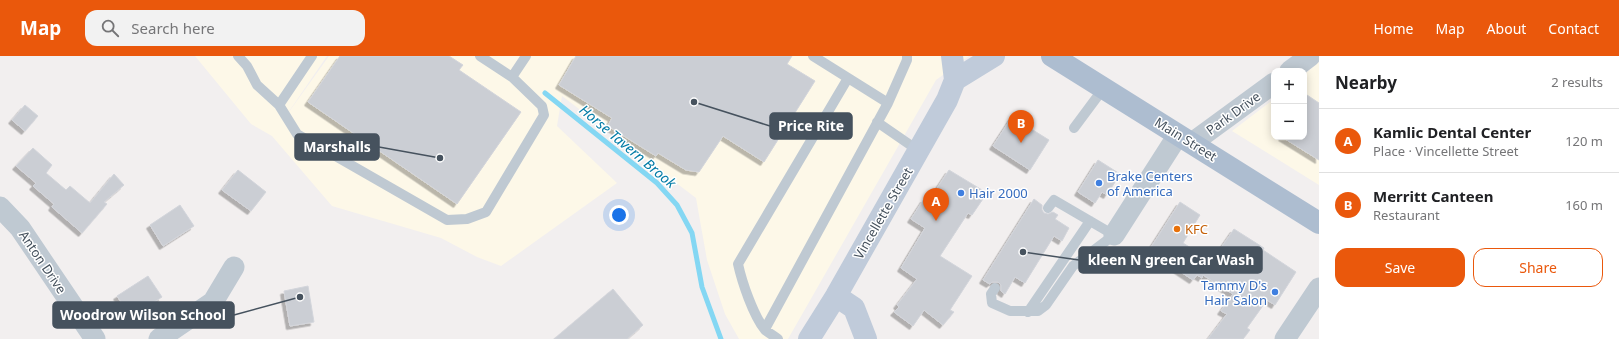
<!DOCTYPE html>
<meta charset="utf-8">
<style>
:root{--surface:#fff;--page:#f2f2f2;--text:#202124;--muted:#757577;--line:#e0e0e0;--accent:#ea580c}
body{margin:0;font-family:"Noto Sans",sans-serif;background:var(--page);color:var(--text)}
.controls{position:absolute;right:12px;top:12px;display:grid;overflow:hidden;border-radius:8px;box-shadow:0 2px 10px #0003}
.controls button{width:36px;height:36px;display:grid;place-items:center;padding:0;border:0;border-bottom:1px solid var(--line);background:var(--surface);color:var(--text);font:20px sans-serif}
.you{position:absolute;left:619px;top:159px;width:14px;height:14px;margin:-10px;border:3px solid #fff;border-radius:50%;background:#1a73e8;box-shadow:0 0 0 6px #1a73e833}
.badge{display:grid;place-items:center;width:26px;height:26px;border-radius:50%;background:var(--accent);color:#fff;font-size:13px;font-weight:700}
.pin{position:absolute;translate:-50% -33px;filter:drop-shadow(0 1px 2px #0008)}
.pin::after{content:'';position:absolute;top:21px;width:14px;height:12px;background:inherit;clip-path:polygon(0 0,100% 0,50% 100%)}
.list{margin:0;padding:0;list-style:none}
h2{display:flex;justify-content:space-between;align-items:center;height:52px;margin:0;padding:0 16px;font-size:17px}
h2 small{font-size:13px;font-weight:400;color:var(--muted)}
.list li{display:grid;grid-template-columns:26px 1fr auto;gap:12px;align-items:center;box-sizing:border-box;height:64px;padding:0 16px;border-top:1px solid var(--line)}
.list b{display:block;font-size:15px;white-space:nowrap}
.list p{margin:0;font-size:13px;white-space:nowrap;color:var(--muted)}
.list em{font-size:13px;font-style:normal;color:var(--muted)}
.actions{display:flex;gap:8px;padding:12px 16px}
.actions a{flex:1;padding:9px 0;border:1px solid var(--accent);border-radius:12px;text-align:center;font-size:14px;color:var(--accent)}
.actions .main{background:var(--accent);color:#fff}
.icon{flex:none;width:22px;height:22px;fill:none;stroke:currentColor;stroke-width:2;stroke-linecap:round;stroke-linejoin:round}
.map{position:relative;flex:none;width:1319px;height:283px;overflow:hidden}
header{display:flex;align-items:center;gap:24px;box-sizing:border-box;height:56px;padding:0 20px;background:var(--accent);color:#fff}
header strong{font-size:19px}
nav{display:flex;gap:22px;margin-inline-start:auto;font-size:14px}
.search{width:280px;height:36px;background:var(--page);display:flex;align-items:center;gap:10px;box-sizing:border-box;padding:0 14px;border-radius:12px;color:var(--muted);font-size:15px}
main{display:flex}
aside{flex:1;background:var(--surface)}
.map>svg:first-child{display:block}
</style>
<header>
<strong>Map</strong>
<div class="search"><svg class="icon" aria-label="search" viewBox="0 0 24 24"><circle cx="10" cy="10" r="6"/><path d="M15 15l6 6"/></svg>Search here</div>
<nav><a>Home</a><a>Map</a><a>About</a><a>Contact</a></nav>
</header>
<main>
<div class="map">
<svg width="1319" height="283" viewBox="0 0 1319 283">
<defs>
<filter id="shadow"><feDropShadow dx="-3.5" dy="3.5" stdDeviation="0" flood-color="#0004"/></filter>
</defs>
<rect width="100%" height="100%" fill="#f2efef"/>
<path fill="#fdf8e8" d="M195 0H327L281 67 329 0H969L936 24 788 283H739L725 258 707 204 696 142 562 40 557 70 617 127 501 210 477 201 441 182 332 150 272 80 251 68Z
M1319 6V129L1232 75 1274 43V81H1304V19Z"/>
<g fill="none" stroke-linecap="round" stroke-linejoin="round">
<path stroke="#84d7f3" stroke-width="5" d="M545 37 657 127 677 149 692 177 702 231 721 283"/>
</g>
<path fill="#cbced4" stroke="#d3d5db" filter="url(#shadow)" d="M340 0H449L463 9 459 14 521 56 457 148 308 46Z
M576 0H792L787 8 815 25 764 106 723 80 699 116 686 114 658 97 656 100 608 70 612 62 559 29Z
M1304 37 1319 47V104L1282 81H1304Z
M25 49 38 60 25 75 12 64Z
M1012 61 1049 84 1030 114 993 90Z
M33 92 52 109 46 117 66 134 70 130 90 147 114 118 124 129 104 146 107 148 82 177 52 151 54 148 33 130 36 127 16 110Z
M1098 104 1120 118 1107 139 1102 136 1095 147 1078 136Z
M238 114 266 136 251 155 222 134Z
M949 114 987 137 972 159 968 157 940 200 972 220 950 254 954 256 943 269 924 254 913 270 894 256 899 251 897 249 917 223 901 212 925 172 911 163 924 143 928 146Z
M1034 143 1042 149V154L1044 157 1048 158 1053 156 1058 159 1055 163 1069 172 1062 185 1054 180 1025 227 1015 221 1005 238 1001 235V229L998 226H992L990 228 983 224Z
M1180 146 1200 159 1183 187 1212 205 1234 173 1264 192 1263 194 1296 216 1275 249 1267 244 1247 272 1250 274 1243 283H1208L1227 258 1221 255 1233 238 1203 219 1202 222 1197 219 1193 224 1169 208 1167 212 1146 199Z
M180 149 194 170 163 190 150 169Z
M148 220 162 241 131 261 117 240Z
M308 230 314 266 290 270 284 235Z
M613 233 643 269 627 283H554Z"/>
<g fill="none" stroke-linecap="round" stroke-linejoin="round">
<path stroke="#bfc9d2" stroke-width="10" d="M238 0 247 10 257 29 279 49
M312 0 279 49 297 78 447 164 467 163 486 156 544 59 542 50 512 21
M480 0 512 21 526 0
M813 0 888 47 907 4V0
M877 66 919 95
M1074 72 1103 33
M995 232 991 238 992 247 1010 255H1038L1046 249 1073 210 1114 179 1054 144 1048 152
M1028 256 1090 165
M765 273 888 47
M778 283C774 280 769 277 765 274 753 259 742 226 738 208L848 22"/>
<path stroke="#bfc9d2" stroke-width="21" d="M1290 15 1310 0
M1192 87 1274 27
M0 151 20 172 95 283
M1114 179 1178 79
M159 283 213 246 234 211
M1285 283 1319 232"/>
<path stroke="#c0cbda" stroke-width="22" d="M955 24 994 0
M836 240 854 252 866 283
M809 283 836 240 947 44 955 24 952 0"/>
<path stroke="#adbdd0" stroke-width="22" d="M1052 0 1319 167"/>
</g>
<g fill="#3f7fe0" stroke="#fff" stroke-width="1.5">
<circle cx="1099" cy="127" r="4"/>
<circle cx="961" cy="137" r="4"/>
<circle cx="1275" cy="236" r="4"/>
</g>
<circle fill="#e8710a" stroke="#fff" stroke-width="1.5" cx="1177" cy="173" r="4"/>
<g text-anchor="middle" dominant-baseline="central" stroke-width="3" stroke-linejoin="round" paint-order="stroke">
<g font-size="13" fill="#46525e" stroke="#fff">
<text transform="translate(1233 57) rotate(-36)">Park Drive</text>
<text transform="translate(1186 83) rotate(32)">Main Street</text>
<text transform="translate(883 157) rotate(-60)">Vincellette Street</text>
<text transform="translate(43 206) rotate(56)">Anton Drive</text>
</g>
<g font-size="13" fill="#366cbe" stroke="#fff" text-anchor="start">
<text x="1107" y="120">Brake Centers<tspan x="1107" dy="15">of America</tspan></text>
<text x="969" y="137">Hair 2000</text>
<text x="1267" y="229" text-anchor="end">Tammy D's<tspan x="1267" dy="15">Hair Salon</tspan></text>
</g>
<g font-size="13" fill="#c56008" stroke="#fff" text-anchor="start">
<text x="1185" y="173">KFC</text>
</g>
<g font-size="14" font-style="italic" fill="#037ca6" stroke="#fff">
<text transform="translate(628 90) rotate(40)">Horse Tavern Brook</text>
</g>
</g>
<path fill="none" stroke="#46525e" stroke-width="1.5" d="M694 46L770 70M440 102L379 91M1023 196L1079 204M300 241L234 259"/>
<g fill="#46525e" stroke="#fff" stroke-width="1.5">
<circle cx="694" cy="46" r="4"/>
<circle cx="440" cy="102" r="4"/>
<circle cx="1023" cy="196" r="4"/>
<circle cx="300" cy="241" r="4"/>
</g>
<g fill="#46525e" stroke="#46525e" stroke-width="1.5">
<rect x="770" y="57" width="82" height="26" rx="4"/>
<rect x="295" y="78" width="84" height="26" rx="4"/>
<rect x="1079" y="191" width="183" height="26" rx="4"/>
<rect x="53" y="246" width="181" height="26" rx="4"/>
</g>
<g font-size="14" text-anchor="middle" font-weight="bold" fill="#fff">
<text x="811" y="75">Price Rite</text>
<text x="337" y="96">Marshalls</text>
<text x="1171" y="209">kleen N green Car Wash</text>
<text x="143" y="264">Woodrow Wilson School</text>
</g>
</svg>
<div class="controls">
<button>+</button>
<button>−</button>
</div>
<div class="you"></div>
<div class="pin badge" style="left:936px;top:165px">A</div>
<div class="pin badge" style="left:1021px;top:87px">B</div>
</div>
<aside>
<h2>Nearby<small>2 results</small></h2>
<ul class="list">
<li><span class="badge">A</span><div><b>Kamlic Dental Center</b><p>Place · Vincellette Street</p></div><em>120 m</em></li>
<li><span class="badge">B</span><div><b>Merritt Canteen</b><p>Restaurant</p></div><em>160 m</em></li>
</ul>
<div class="actions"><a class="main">Save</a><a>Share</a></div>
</aside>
</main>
